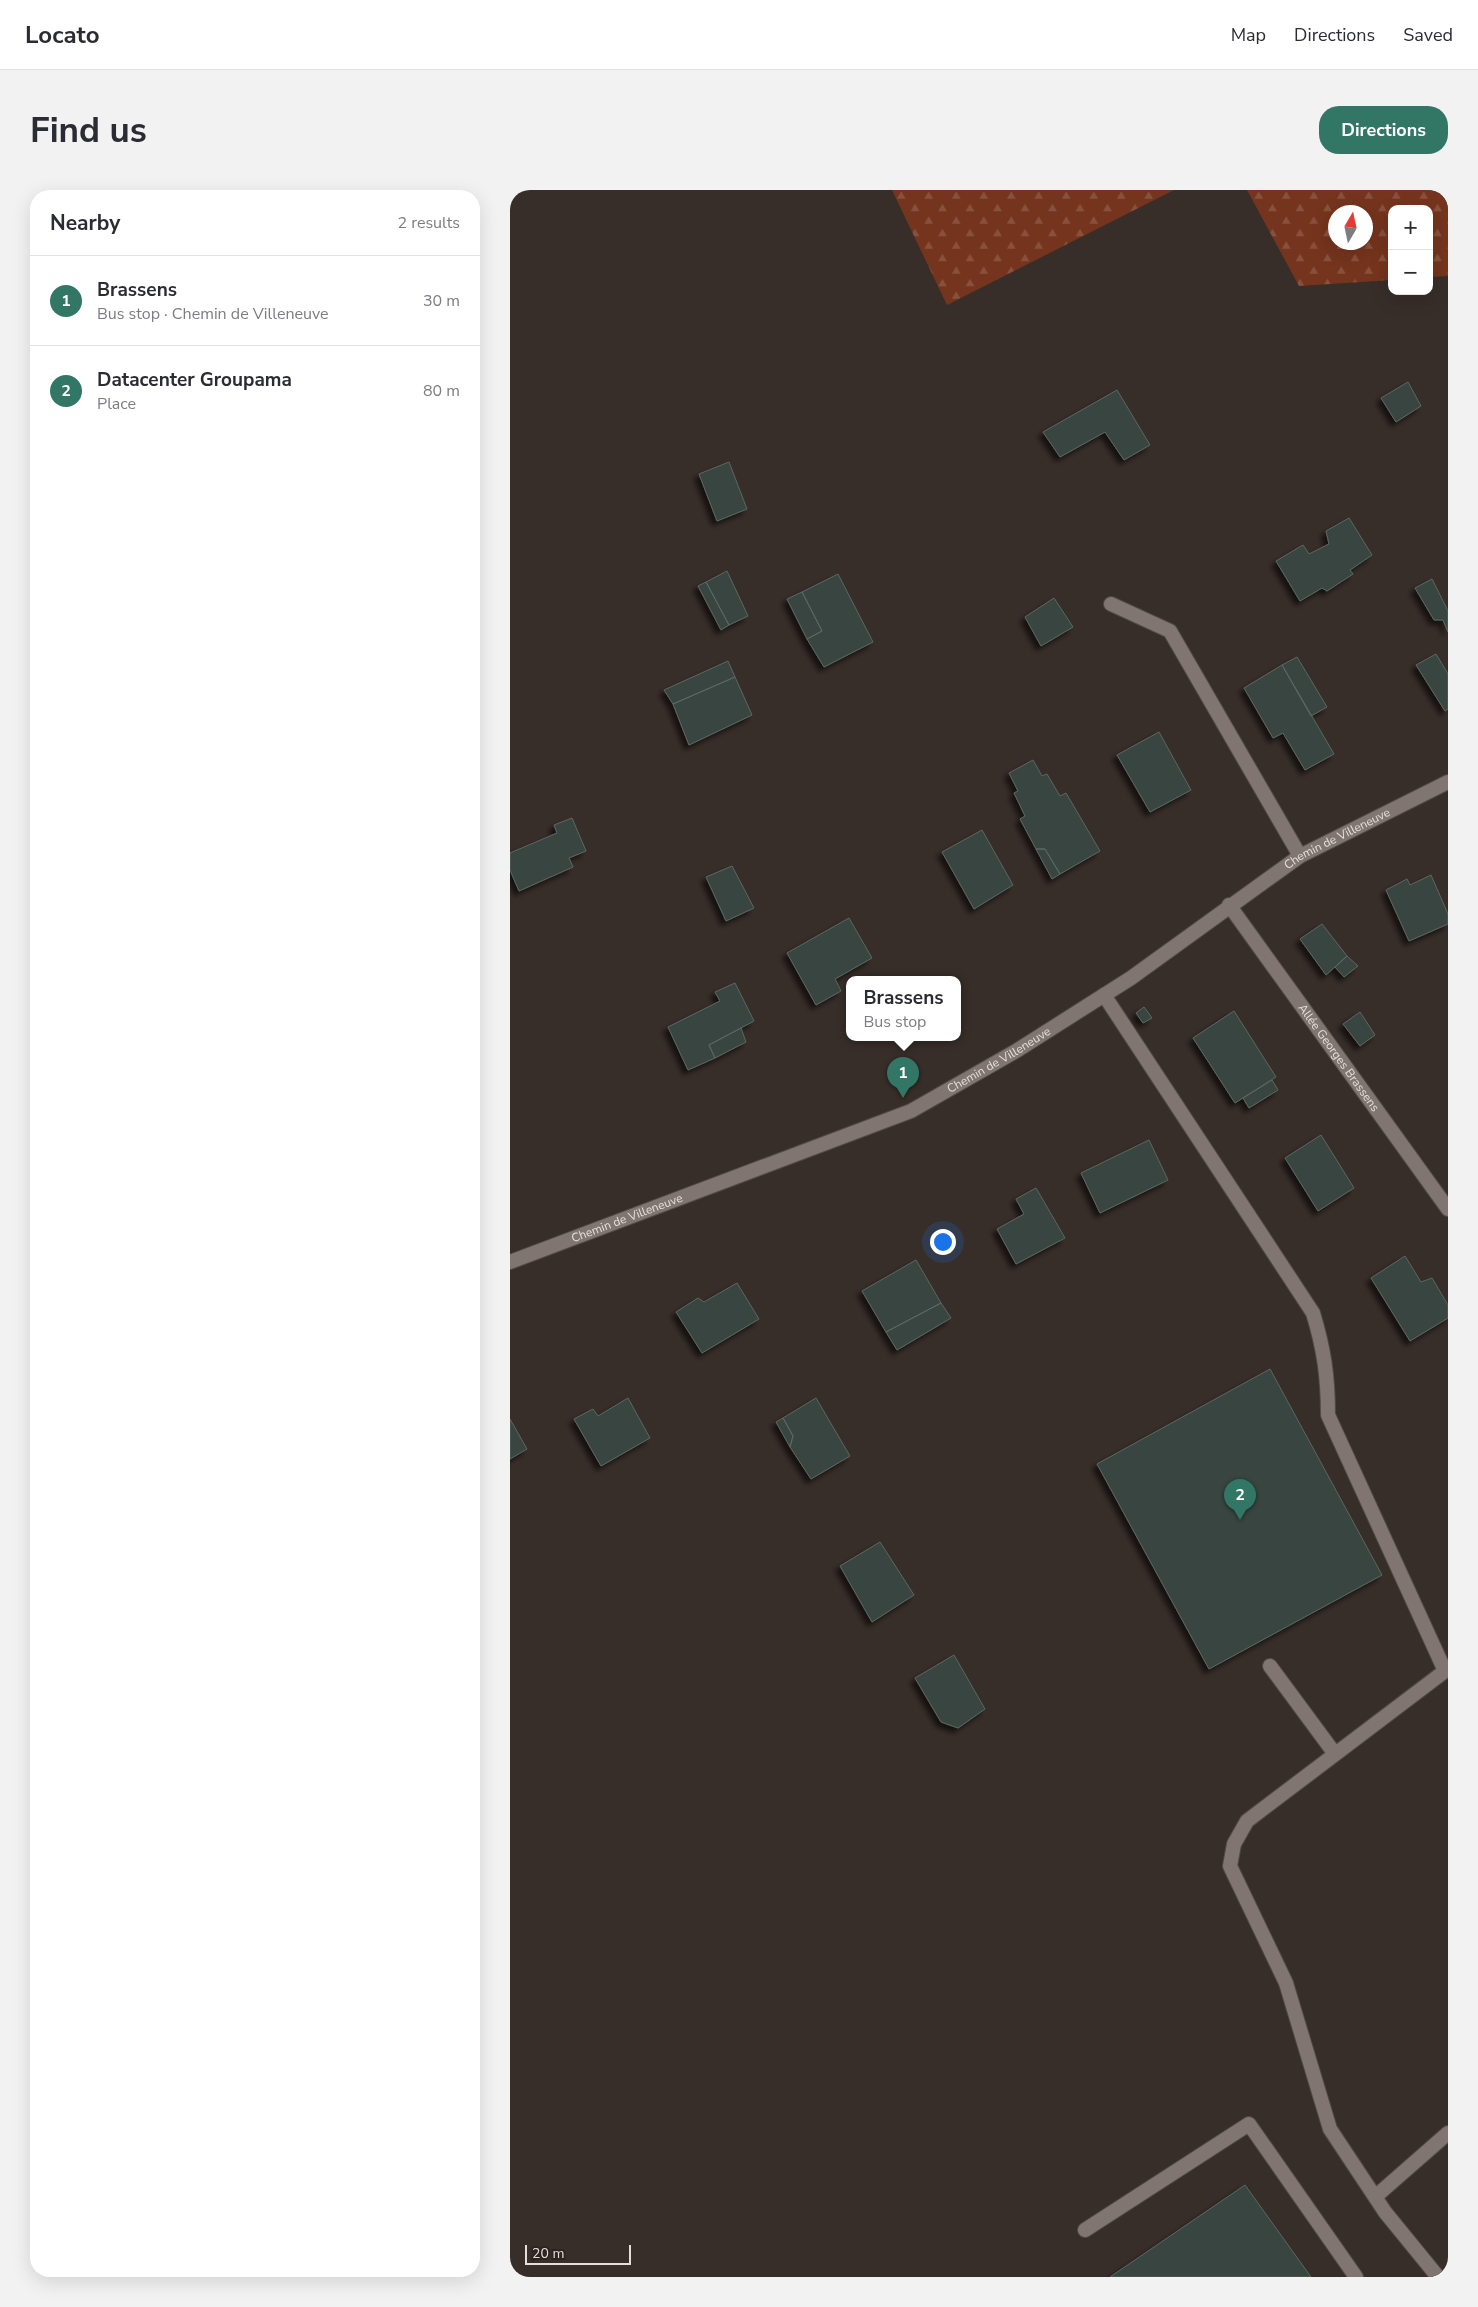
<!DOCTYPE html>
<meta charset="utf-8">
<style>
:root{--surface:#fff;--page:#f2f2f3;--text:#2b2b33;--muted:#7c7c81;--line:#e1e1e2;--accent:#327766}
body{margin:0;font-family:"Nunito Sans",sans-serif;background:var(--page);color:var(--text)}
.controls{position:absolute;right:15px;top:15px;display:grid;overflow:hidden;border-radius:10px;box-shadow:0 5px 20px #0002}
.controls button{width:45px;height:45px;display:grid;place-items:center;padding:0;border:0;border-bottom:1px solid var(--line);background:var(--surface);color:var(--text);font:25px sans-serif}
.compass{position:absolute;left:818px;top:15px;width:45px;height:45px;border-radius:50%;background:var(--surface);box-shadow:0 5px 20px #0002;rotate:9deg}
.scale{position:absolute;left:15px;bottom:12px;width:106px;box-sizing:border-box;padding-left:5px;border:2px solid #e5dfdc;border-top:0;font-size:14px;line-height:18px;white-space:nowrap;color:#e5dfdc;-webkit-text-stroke:4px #2d2320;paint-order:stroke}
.you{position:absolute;left:432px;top:1051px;width:18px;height:18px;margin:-12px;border:4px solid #fff;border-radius:50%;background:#1a73e8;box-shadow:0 0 0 8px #1a73e833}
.badge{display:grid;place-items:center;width:32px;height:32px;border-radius:50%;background:var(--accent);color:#fff;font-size:16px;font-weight:700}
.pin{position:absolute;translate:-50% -41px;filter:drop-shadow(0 1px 2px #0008)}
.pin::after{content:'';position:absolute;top:26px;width:18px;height:15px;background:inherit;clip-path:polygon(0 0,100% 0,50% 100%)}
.popup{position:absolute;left:336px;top:786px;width:115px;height:65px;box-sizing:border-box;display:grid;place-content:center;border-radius:10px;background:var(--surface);filter:drop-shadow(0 1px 4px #0005);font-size:16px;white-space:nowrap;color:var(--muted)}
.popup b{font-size:19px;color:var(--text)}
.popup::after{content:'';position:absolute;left:50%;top:100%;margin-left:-10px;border:10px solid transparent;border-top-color:var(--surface)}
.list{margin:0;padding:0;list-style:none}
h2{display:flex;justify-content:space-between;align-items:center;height:65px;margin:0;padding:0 20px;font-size:21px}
h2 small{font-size:16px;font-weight:400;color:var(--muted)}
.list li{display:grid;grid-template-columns:32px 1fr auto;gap:15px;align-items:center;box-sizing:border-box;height:90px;padding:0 20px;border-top:1px solid var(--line)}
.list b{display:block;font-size:19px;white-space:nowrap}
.list p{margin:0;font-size:16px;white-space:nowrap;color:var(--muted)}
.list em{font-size:16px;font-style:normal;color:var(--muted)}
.map{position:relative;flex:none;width:938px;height:2087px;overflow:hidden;border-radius:20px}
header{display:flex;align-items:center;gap:30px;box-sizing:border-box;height:70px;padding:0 25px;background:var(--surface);border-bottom:1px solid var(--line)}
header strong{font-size:24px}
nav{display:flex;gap:28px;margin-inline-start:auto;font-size:18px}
.intro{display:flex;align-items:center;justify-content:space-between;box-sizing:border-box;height:120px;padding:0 30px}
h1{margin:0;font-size:35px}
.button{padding:12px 22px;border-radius:20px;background:var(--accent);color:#fff;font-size:18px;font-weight:700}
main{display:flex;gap:30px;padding:0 30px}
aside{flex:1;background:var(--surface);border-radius:20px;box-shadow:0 5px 20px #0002}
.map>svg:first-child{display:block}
</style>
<header>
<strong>Locato</strong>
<nav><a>Map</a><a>Directions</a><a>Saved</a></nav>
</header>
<div class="intro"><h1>Find us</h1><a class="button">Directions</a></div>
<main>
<aside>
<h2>Nearby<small>2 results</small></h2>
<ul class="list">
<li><span class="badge">1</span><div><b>Brassens</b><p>Bus stop · Chemin de Villeneuve</p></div><em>30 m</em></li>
<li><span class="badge">2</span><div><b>Datacenter Groupama</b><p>Place</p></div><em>80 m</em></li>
</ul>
</aside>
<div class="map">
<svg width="938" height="2087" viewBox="0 0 938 2087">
<defs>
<pattern id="forest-firs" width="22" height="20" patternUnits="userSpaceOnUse" patternTransform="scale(1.25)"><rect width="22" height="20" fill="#75341d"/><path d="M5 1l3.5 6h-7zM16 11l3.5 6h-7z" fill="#88513d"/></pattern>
<filter id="shadow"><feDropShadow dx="-4.5" dy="4.5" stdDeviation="2.5" flood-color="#0009"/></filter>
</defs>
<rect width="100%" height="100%" fill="#372d29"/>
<path fill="url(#forest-firs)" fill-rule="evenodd" d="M382 0H664L437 115Z
M737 0H938V86L919 87V19H882V90L789 96ZM826 22H856V52H826Z"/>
<path fill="#39443f" stroke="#5c6863" filter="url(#shadow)" d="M898 192 911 216 886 232 871 208Z
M607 200 640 255 614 270 595 242 550 267 533 242Z
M219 272 237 319 207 331 189 284Z
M839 328 862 365 840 380 843 384 817 401 812 398 790 411 766 371 793 355 799 364 819 354 816 341Z
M217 381 238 426 219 435 196 392Z
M328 384 363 452 314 477 297 449 312 441 292 402Z
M922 389 938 421V442L933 430H924L905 398Z
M196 392 219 435 211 440 188 396Z
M292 402 312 441 297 449 277 409Z
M544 408 563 437 531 456 515 427Z
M926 464 938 484V519L935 521 906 475Z
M787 467 817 517 801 526 772 475Z
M218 471 225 487 163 514 154 500Z
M772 475 824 564 795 580 773 543 763 548 734 498Z
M225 487 242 525 179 555 163 514Z
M649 542 681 600 640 622 607 565Z
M523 570 532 586 537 584 550 606 556 603 590 661 550 684 535 659H526L510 629 515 626 504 603 508 601 499 583Z
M62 628 76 661 59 668 63 677 9 701 0 680V663L47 643 44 635Z
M472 640 503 695 464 719 432 662Z
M526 659H535L550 684 542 689Z
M222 676 244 718 216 731 196 687Z
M921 685 938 724V734L899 751 876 700 897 689 900 695Z
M339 728 362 768 325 789 331 801 306 815 277 763Z
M812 734 837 766 816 785 790 749Z
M837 766 848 776 834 787 825 777Z
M225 793 244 831 199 855 205 868 178 880 158 837 210 811 205 802Z
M634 817 642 828 633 833 626 823Z
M724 821 766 887 725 913 683 848Z
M850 822 865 845 850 856 833 834Z
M231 838 236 852 205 868 199 855Z
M762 890 768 900 739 918 733 908Z
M811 945 844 998 808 1021 775 968Z
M639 950 658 990 590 1023 571 983Z
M526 998 555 1048 506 1074 487 1039 514 1024 506 1009Z
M895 1066 911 1092 922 1088 938 1115V1128L900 1151 861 1088Z
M406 1070 431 1113 376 1142 352 1101Z
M227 1093 249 1129 192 1163 166 1122 188 1108 194 1112Z
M431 1113 441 1128 387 1160 376 1142Z
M760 1179 872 1385 699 1479 587 1274Z
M118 1208 140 1248 91 1276 64 1229 83 1219 88 1226Z
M306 1208 340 1266 301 1289 280 1257 283 1246 273 1228Z
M273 1228 283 1246 280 1257 266 1232Z
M0 1229 17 1259 0 1269Z
M370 1352 404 1405 362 1432 330 1376Z
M444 1465 475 1519 448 1538 431 1532 405 1488Z
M735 1995 801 2087H600Z"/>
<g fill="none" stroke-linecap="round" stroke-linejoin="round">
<defs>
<path id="service" d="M601 414 660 441 790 666
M594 805 803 1123C814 1159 818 1187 818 1225L935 1481 737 1631 724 1654 720 1676 776 1793 820 1939 875 2022 928 2087
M760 1476 825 1564
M865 2007 938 1943
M575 2040 739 1934 846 2087"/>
<g id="minor">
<path id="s1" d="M719 715 938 1019"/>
<path id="s2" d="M0 1072 401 921 506 861 621 788 790 666 938 592"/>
</g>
</defs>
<use href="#service" stroke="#524a47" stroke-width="16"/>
<use href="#minor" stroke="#524a47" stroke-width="16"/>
<use href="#service" stroke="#817571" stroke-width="14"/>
<use href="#minor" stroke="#817571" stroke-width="14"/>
</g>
<g text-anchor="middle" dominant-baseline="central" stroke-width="5" stroke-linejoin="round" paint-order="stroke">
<g font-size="12" fill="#e5dfdc" stroke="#2d2320">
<text stroke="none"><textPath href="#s2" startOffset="935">Chemin de Villeneuve</textPath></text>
<text stroke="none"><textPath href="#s1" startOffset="188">Allée Georges Brassens</textPath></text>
<text stroke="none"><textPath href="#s2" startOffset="530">Chemin de Villeneuve</textPath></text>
<text stroke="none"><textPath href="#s2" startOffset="125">Chemin de Villeneuve</textPath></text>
</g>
</g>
</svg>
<div class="controls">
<button>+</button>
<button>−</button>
</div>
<svg class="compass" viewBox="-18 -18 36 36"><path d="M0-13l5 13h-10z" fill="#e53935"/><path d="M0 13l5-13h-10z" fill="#7c7c81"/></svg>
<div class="scale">20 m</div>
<div class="you"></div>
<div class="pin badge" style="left:393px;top:908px">1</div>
<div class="popup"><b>Brassens</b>Bus stop</div>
<div class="pin badge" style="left:730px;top:1330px">2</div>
</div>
</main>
